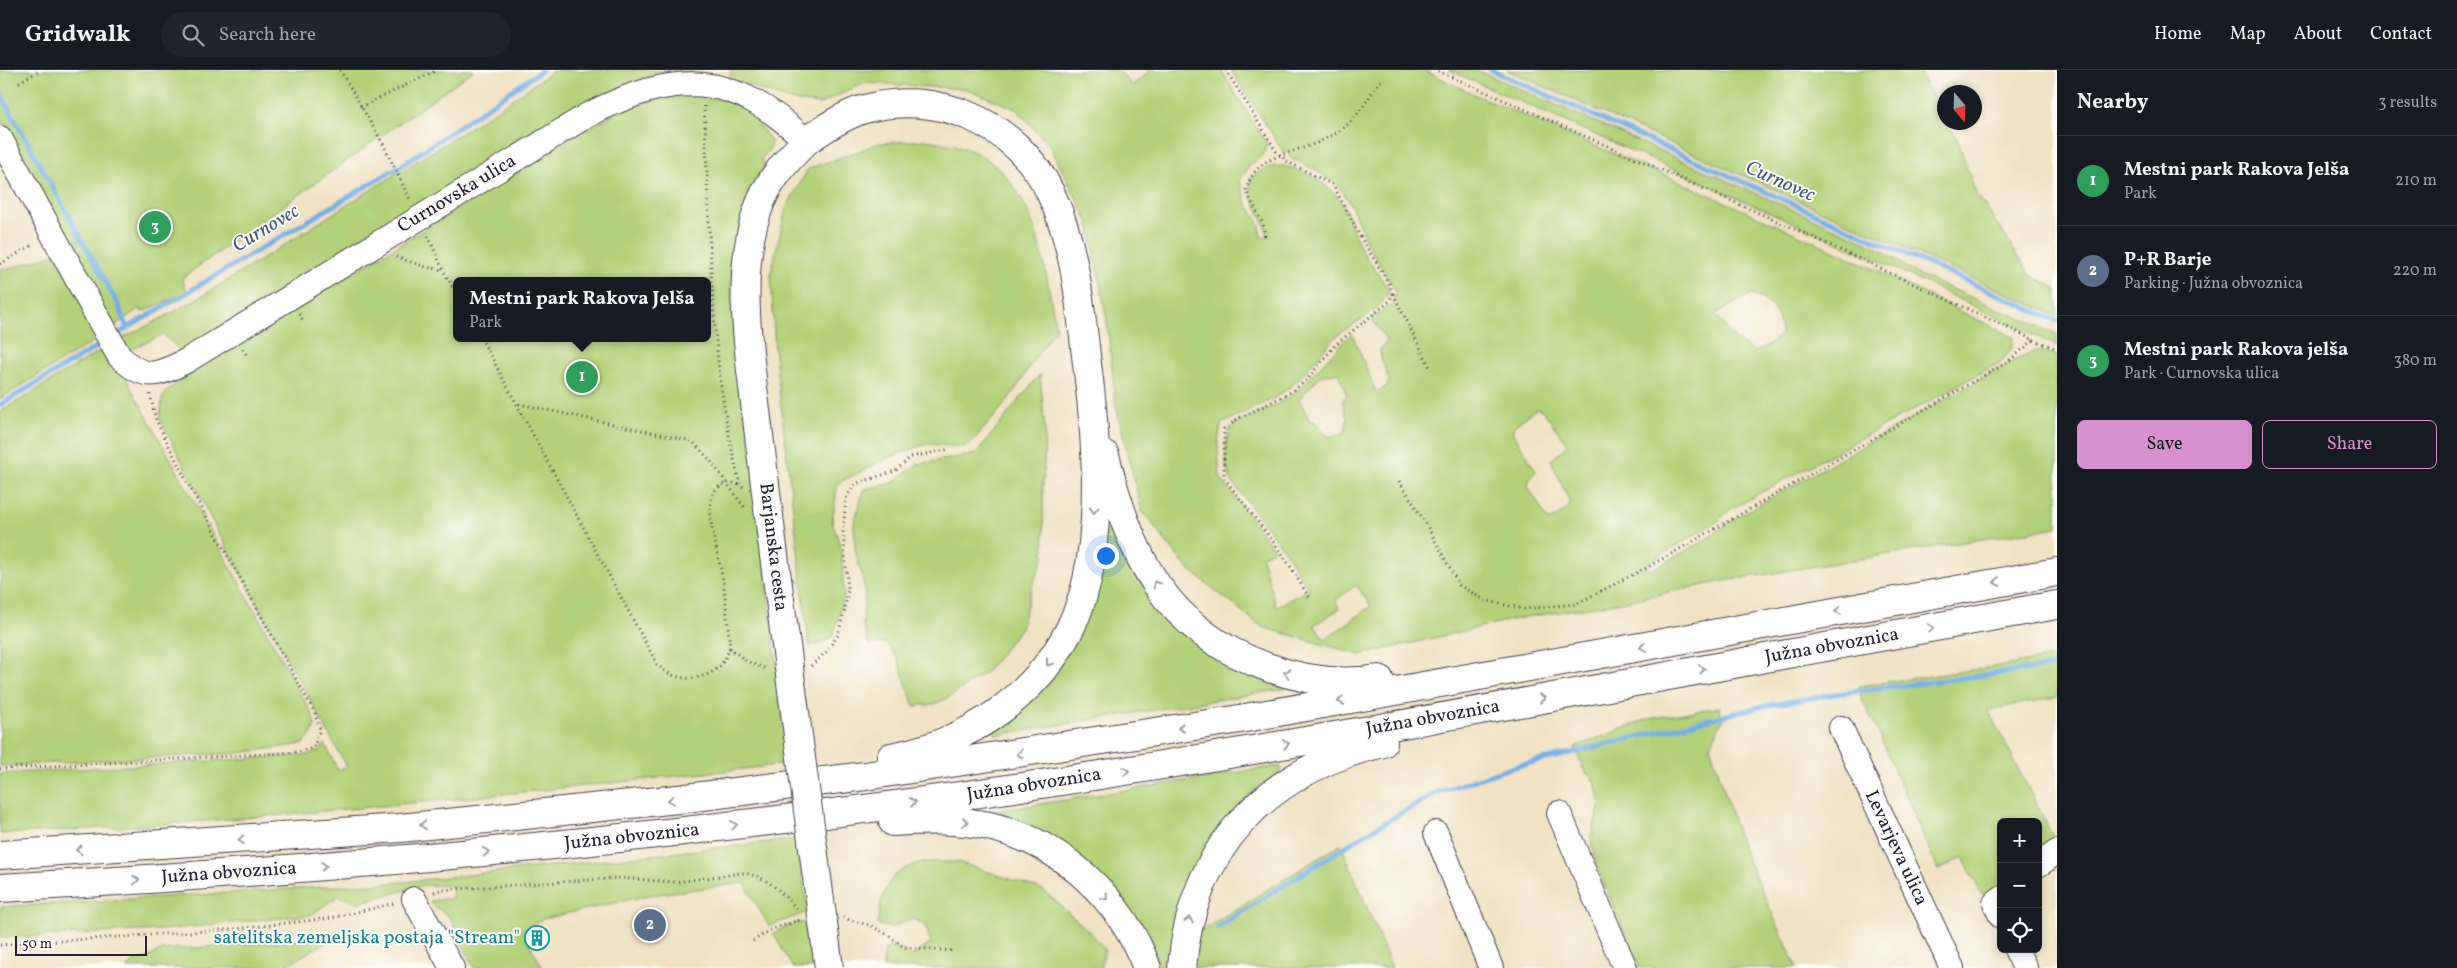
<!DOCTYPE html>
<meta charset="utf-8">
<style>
:root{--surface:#171b24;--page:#20242c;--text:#f1f3f6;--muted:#9ea1a6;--line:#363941;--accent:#d690ce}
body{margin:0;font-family:Vollkorn,serif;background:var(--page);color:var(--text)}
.controls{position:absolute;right:15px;bottom:15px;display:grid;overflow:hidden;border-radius:8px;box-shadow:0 2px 8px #0003}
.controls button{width:45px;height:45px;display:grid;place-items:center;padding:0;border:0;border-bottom:1px solid var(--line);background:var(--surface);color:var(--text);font:25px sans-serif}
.compass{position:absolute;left:1937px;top:15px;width:45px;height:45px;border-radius:50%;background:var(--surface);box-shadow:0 2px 8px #0003;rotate:161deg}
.scale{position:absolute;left:15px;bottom:12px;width:132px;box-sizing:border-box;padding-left:5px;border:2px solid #22223b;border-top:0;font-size:14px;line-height:18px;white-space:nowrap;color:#22223b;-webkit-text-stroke:4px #fdfcf7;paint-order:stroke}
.you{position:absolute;left:1105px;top:485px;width:18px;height:18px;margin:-12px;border:4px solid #fff;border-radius:50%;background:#1a73e8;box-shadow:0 0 0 8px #1a73e833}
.badge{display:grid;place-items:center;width:32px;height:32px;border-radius:50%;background:var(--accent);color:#fff;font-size:16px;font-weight:700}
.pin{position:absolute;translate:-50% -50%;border:2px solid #fff;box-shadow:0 1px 5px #0006}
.popup{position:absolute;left:453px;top:207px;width:258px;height:65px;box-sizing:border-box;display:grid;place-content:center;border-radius:8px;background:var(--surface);filter:drop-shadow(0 1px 4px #0005);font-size:16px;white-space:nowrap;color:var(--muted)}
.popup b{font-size:19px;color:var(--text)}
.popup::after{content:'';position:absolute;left:50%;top:100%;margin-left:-10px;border:10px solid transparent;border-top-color:var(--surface)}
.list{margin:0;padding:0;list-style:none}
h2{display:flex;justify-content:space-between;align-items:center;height:65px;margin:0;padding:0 20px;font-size:21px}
h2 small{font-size:16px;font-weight:400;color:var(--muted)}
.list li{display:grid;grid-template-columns:32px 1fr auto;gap:15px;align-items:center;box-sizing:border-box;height:90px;padding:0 20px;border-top:1px solid var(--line)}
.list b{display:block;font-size:19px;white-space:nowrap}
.list p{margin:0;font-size:16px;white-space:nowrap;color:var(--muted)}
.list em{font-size:16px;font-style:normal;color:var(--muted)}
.actions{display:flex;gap:10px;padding:15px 20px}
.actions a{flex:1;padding:11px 0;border:1px solid var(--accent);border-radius:8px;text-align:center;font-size:18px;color:var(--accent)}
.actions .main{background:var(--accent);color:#111}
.icon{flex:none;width:28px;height:28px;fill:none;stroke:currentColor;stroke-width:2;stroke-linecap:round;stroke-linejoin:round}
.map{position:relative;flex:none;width:2057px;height:898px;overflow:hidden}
header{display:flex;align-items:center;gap:30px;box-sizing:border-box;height:70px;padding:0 25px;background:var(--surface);border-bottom:1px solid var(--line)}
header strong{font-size:24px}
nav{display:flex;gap:28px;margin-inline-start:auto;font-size:18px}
.search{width:350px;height:45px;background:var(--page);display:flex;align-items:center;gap:12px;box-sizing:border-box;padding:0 18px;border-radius:28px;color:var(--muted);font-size:19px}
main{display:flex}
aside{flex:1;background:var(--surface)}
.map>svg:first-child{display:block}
</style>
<header>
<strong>Gridwalk</strong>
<div class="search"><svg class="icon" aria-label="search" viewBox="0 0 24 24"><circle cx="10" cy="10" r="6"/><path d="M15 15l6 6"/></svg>Search here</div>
<nav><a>Home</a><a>Map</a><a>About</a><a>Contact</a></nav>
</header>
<main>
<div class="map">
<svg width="2057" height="898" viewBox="0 0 2057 898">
<rect width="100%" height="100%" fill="#fdfcf7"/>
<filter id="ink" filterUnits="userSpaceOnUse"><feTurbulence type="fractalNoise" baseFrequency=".02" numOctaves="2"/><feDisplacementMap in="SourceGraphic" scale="10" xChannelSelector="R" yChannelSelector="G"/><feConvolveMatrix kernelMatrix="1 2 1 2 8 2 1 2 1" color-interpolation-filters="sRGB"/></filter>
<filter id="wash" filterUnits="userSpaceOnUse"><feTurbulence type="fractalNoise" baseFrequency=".0096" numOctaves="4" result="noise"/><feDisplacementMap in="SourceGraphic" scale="20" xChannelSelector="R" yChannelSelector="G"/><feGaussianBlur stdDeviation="1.12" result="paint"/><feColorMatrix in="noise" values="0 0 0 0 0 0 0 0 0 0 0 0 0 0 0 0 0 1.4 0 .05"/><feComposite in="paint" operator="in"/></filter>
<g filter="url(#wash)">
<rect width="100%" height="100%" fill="#f0e2c3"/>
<path fill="#b3d178" stroke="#6a7a5a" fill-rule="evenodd" d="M0 0H474L182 208 187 222 142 242 140 238 113 257 0 56Z
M554 0H694L182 282 163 264 135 278 123 280 118 270C194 235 266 186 337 141 410 95 484 51 554 0Z
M731 0H1118L1132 15 1149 3 1147 0H1221L1267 74 1263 85 1249 96 1240 111 1245 130 1260 155 1261 167H1267C1266 145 1246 131 1251 108 1259 101 1268 96 1279 96 1301 96 1332 116 1343 135 1350 146 1352 159 1357 170 1364 187 1378 203 1389 219 1382 243 1353 251 1336 267 1315 287 1303 311 1276 327 1259 337 1239 344 1221 354L1218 373 1220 407 1274 479 1262 487 1276 537 1309 519 1282 477 1232 412 1226 397V374L1230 359 1240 351 1276 335 1296 322 1352 263 1376 322 1386 317 1389 310 1382 291 1380 280 1387 271 1371 248 1392 235 1396 222 1368 175 1352 137 1339 116 1314 99 1292 89 1280 77 1231 0H1423L1491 32 1674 109 1870 197 2013 267 2012 278 2001 292 1731 439 1718 451 1646 494 1651 500 1702 472 1739 446 2013 291 2039 280 2057 286V457L1724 511 1616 533 1520 548 1360 585 1262 557 1187 498 1142 441 1116 336 1107 251 1089 153 1050 76 1016 39 967 19 865 13 820 34 792 31 730 9ZM1750 225C1770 229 1780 243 1781 263L1770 274 1755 282 1736 270 1715 244ZM1338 302 1347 326 1342 330 1347 348 1345 362C1326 370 1327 366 1315 351H1310L1299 329 1320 306ZM1537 338 1543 341 1568 375 1551 390 1570 433 1569 438 1553 449 1548 450 1528 417 1529 411 1536 401 1513 363V357ZM1356 515 1371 536 1325 570 1314 555 1339 539 1336 530Z
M1449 0H1477L1873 175C1890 184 1900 194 1917 204L2057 264V276L1873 188Z
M1507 0H1918L1944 47V52L1948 53 1958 71 1975 121 2031 205 2057 219V246Z
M681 20 745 36 771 71 770 78 761 90 765 94C741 137 732 169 731 218L789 694C526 722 264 751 0 764V704L307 685 319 681 325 674 338 700 347 697 219 464 160 349 162 330 166 322 179 311 209 291 520 101 522 94 595 50ZM457 211H707V268H457Z
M925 70C944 73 964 75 980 85 1038 119 1045 199 1056 259 1041 277 1030 297 1017 317 1002 339 985 358 967 377L927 374 890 387 838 413 832 451 841 479 844 526 833 566 820 574 809 575 775 285 771 203 786 138 808 99 880 73Z
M55 184 102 266 0 329V198L8 199Z
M108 276 312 644 315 655 311 665 303 674 291 676 237 683 0 696V342Z
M1040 304 1045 360 1043 419 1044 487 1032 516 1021 558 987 601 953 625 935 634 914 636 897 587 886 573 869 575 863 555 865 519 855 480 854 453 864 419 892 413 918 394 976 384Z
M1104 424 1169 550C1202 585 1242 601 1286 617L1285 619 996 665 994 661 1017 644 1049 614Z
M2057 586V627L1988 640 2057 774 2038 788V752H2001V818L1989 825 1981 824 1963 787 1938 800 1878 662 1861 628 1859 616 2014 594Z
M1720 637 1722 651 1710 675 1741 775 1797 898H1640L1596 796 1591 767 1600 735 1595 712 1584 701 1575 677 1648 649Z
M1278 696 1281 698V702L1258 717 1242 732 1227 748 1209 774 1171 898H1160L1154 883 990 742Z
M797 769 808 842 769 856 744 813 650 825 543 849 522 861 543 898H474L450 847 430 833V831L452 828 453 816 424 815 358 833 338 826 311 845 161 860 0 868V837L404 812Z
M1341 774 1392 898H1192L1196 864Z
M922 792H958L1043 820 1094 866 1105 880 1100 898H883L885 879 893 875 912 886 931 873 925 854 911 849 890 858 877 854C884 818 884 804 922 792Z
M808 852 816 898H793L773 863 796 853Z
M324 866 327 872 281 898H126L136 890 140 891 162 880 281 872Z"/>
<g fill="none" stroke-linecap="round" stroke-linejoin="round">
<path stroke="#76afe6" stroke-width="5" d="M1491 0 2057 251
M0 23 119 236 127 259
M114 266 402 95 542 0
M0 335 105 272
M1218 857 1367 763 1438 722 1514 697 1759 637 1835 624 2057 596"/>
</g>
</g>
<g filter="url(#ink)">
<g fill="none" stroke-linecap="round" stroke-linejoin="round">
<defs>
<path id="minor" d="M0 68 119 286C145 311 156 306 186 291L586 46C675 0 732 0 806 71
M1841 658 1952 898
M1559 743 1625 898
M1436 763 1491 898
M2038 795 2057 782
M2001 828 1995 833 2001 846
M414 829 452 898
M2016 879 2025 898"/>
<path id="major" d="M780 530C772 473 765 415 758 357 750 290 735 207 757 142 766 113 785 92 806 71"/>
<path id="highway" d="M806 71C823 59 841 47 861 40 935 17 1019 54 1051 124 1076 177 1080 236 1087 294 1096 362 1102 442 1087 510 1066 605 984 670 891 687
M1105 385C1129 484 1165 561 1267 597 1302 610 1341 615 1379 609
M893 752C925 750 957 749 989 756 1062 773 1121 828 1147 898
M0 785 400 758 678 729 865 706 1234 650 2057 502
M0 818C344 799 687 767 1028 716 1373 664 1714 596 2057 535
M1182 898C1192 777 1267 700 1383 673"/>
</defs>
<use href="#minor" stroke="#413f4f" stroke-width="26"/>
<use href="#major" stroke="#413f4f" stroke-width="30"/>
<use href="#highway" stroke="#413f4f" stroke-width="30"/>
<path stroke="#413f4f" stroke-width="3" stroke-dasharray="1 4" stroke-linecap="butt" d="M340 0 382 72 411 131
M1226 0 1276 81 1288 92 1333 115 1361 168 1390 215 1392 223 1390 231 1335 275 1307 310 1291 322 1236 350 1224 359V408L1281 482 1309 527
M19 12 41 0
M704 36C711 160 708 293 740 414
M361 37 437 0
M428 166 443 200 457 225
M1265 166 1263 154 1246 121C1252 93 1274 87 1299 79 1315 75 1335 65 1347 55 1361 43 1371 23 1382 9
M396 187 426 197 442 200
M0 194 34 174
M1393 224 1431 299
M299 244 304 252
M481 268 657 594C672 612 702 613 720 596 724 591 727 584 730 578
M2034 270 2057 279
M243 279 248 287
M519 334 692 371 710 390 745 438
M1399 411 1425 452 1459 515 1484 530 1524 539 1576 534 1648 497 2006 293 2034 270 1806 164 1436 0
M743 417C730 408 713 415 711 431 708 453 719 487 723 510 726 532 728 556 730 578L746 591 766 599
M811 596 826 582 838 565 845 539 848 520 843 463 846 428 855 414 895 401 911 387 950 379
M0 699 298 682 313 678 320 660 315 643 188 414 156 350 150 324
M434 822 440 820 618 808 676 812 742 803C767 805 783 824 799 841
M843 848 872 856 890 866 903 877 953 881
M753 871 772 859 800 850
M0 875 236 859 331 848 396 833"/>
<use href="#minor" stroke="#fff" stroke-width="24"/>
<use href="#major" stroke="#fff" stroke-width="28"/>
<use href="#highway" stroke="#fff" stroke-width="28"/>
<defs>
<path id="major-bridge" d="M780 530 829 898"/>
</defs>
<use href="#major-bridge" stroke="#413f4f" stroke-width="30" stroke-linecap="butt"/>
<use href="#major-bridge" stroke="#fff" stroke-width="28"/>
</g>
<defs><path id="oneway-chevron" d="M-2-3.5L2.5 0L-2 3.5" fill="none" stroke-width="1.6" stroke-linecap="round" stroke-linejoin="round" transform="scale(1.25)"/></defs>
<g stroke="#9c9ca7">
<use href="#oneway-chevron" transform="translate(1094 440) rotate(91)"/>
<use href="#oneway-chevron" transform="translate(1997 512) rotate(170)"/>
<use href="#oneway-chevron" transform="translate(1156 514) rotate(-124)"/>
<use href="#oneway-chevron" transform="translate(1838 541) rotate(170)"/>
<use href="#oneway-chevron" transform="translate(1931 558) rotate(-10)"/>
<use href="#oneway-chevron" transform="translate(1643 577) rotate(170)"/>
<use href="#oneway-chevron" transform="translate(1049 593) rotate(126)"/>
<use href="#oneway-chevron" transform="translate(1702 599) rotate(-10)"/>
<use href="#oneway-chevron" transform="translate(1287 603) rotate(-166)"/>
<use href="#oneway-chevron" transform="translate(1542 628) rotate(-10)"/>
<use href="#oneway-chevron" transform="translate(1341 631) rotate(170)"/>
<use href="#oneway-chevron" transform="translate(1181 658) rotate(171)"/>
<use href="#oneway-chevron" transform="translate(1286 674) rotate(-10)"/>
<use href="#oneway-chevron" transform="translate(1020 684) rotate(172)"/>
<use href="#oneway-chevron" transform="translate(1126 701) rotate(-9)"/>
<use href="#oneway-chevron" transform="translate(671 730) rotate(174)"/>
<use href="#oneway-chevron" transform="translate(913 732) rotate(-8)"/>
<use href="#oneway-chevron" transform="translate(965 752) rotate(8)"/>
<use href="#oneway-chevron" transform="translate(423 755) rotate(175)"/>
<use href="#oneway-chevron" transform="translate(734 755) rotate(-7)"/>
<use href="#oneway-chevron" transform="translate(241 770) rotate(176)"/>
<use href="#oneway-chevron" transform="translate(79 780) rotate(177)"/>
<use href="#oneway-chevron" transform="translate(486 782) rotate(-5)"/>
<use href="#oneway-chevron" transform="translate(324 796) rotate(-5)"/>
<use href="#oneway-chevron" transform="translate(136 810) rotate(-4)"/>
<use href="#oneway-chevron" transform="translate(1105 827) rotate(50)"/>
<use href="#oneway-chevron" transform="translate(1189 850) rotate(-77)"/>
</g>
</g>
<defs>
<symbol id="building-ring" viewBox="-11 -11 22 22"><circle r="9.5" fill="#fdfcf7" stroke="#0f9aa8" stroke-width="1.5"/><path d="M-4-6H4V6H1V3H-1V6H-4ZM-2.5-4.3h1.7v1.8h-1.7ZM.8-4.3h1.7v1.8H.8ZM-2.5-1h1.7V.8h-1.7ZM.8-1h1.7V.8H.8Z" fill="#0f9aa8"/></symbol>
</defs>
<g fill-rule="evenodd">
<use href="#building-ring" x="523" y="854" width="28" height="28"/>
</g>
<g text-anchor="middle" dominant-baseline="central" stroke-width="4" stroke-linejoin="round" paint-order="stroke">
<g font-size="19" fill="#22223b" stroke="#fdfcf7">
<text transform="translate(457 124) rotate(-31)">Curnovska ulica</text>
<text transform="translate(773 477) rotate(83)">Barjanska cesta</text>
<text transform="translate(1832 576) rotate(-10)">Južna obvoznica</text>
<text transform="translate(1433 648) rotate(-10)">Južna obvoznica</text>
<text transform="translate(1034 715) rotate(-9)">Južna obvoznica</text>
<text transform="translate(632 767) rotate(-6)">Južna obvoznica</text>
<text transform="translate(1896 778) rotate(65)">Levarjeva ulica</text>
<text transform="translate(229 803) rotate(-4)">Južna obvoznica</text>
</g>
<g font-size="19" fill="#0d838f" stroke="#fdfcf7" text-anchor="end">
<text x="520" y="868">satelitska zemeljska postaja "Stream"</text>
</g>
<g font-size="20" font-style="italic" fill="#445a7f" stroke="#fdfcf7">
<text transform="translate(1780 112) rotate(24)">Curnovec</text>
<text transform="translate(266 159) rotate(-31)">Curnovec</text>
</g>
</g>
</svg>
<div class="controls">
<button>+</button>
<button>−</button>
<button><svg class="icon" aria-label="locate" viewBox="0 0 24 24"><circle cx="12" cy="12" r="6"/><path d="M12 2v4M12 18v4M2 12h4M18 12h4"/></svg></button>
</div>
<svg class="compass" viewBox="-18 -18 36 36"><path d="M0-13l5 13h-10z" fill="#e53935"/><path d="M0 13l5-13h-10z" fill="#9ea1a6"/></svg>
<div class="scale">50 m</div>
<div class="you"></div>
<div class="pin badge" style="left:582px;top:307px;background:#2e9e5b">1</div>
<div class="popup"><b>Mestni park Rakova Jelša</b>Park</div>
<div class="pin badge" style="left:650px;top:855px;background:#5c6f8a">2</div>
<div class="pin badge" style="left:155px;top:157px;background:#2e9e5b">3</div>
</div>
<aside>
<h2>Nearby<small>3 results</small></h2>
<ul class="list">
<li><span class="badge" style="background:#2e9e5b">1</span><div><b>Mestni park Rakova Jelša</b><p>Park</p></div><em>210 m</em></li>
<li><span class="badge" style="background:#5c6f8a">2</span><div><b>P+R Barje</b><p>Parking · Južna obvoznica</p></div><em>220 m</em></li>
<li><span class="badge" style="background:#2e9e5b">3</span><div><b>Mestni park Rakova jelša</b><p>Park · Curnovska ulica</p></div><em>380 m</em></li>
</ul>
<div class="actions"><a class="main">Save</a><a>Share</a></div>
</aside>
</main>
